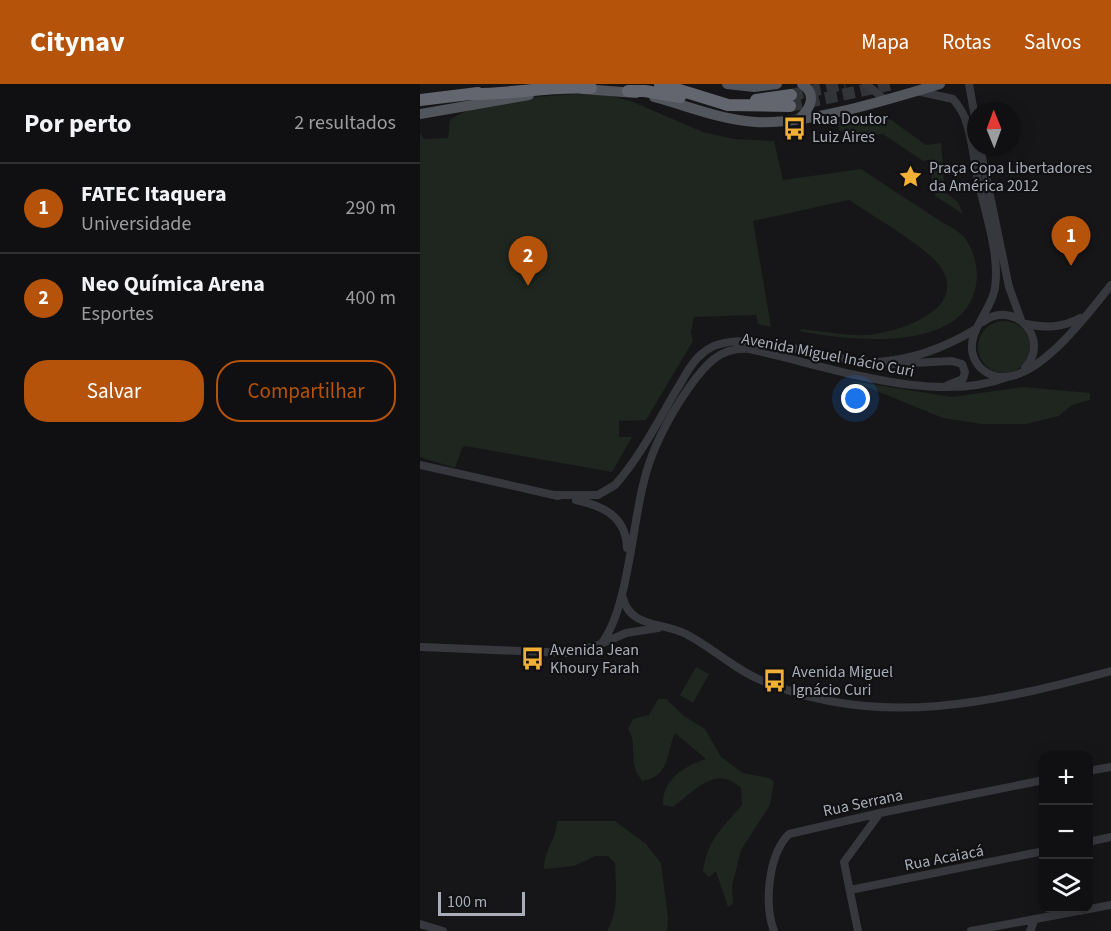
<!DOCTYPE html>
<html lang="pt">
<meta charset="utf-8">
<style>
:root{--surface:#101012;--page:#1e1e20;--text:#f1f3f6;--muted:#9c9d9f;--line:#303032;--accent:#b45309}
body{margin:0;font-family:"Source Sans 3",sans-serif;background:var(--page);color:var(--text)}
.controls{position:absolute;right:18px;bottom:18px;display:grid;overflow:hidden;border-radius:12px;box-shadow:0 3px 15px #0003}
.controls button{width:54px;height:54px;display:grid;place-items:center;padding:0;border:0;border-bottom:2px solid var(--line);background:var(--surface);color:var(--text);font:30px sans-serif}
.compass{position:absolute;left:547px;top:18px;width:54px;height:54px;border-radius:50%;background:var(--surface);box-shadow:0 3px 15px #0003;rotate:359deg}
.scale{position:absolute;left:18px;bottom:15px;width:87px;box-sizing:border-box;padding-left:6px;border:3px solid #a8adb8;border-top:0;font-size:16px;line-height:21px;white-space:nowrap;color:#a8adb8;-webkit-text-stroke:4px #111113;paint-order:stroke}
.you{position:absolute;left:436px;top:315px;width:21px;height:21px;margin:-15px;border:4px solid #fff;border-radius:50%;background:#1a73e8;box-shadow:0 0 0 9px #1a73e833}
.badge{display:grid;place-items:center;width:39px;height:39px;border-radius:50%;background:var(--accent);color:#fff;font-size:20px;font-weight:700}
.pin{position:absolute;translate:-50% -50px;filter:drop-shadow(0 2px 3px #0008)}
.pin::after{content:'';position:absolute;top:32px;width:21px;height:18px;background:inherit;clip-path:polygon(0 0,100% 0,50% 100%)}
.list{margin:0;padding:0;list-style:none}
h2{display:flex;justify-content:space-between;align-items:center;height:78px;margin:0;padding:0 24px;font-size:26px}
h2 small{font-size:20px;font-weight:400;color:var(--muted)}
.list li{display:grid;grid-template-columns:39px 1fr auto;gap:18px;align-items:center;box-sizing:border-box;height:90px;padding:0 24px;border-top:2px solid var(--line)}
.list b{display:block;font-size:22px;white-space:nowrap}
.list p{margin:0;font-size:20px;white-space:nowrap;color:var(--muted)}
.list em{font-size:20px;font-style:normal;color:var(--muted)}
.actions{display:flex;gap:12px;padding:18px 24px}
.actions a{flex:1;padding:14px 0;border:2px solid var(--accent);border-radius:24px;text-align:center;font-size:21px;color:var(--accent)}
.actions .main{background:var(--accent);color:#fff}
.icon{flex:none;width:33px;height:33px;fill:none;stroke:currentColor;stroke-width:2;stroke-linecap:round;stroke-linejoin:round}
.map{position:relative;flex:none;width:691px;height:847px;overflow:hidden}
header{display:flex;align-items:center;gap:36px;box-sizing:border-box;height:84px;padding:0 30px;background:var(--accent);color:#fff}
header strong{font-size:28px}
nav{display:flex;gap:33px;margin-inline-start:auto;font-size:21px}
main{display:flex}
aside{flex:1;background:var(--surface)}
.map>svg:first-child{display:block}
</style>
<header>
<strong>Citynav</strong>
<nav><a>Mapa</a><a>Rotas</a><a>Salvos</a></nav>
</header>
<main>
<aside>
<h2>Por perto<small>2 resultados</small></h2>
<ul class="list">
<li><span class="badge">1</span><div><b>FATEC Itaquera</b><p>Universidade</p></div><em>290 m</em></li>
<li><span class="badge">2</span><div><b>Neo Química Arena</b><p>Esportes</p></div><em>400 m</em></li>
</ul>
<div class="actions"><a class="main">Salvar</a><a>Compartilhar</a></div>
</aside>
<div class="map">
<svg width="691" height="847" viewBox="0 0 691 847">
<rect width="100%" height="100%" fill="#161618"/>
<path fill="#1e261f" d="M158 10 188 11 213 18 283 48 314 55 354 57 363 96 441 85C466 102 492 118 517 135 525 140 538 146 544 153 554 166 559 185 556 201 545 270 428 257 380 247L381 245C402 247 425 252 446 251 477 249 552 225 519 181 505 162 451 131 429 116L333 137 351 243 338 240 336 231 274 233 271 248 273 257 226 336 199 337V353H212L192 388 45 362 42 364 35 384 0 373V49L4 55 28 54 30 36C55 16 125 12 158 10Z
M467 33 506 61 521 59 525 108 538 118 543 130 515 112 509 76 503 77 463 50 441 53 419 46 418 37Z
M558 263a26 26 0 1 1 52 0a26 26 0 1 1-52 0Z
M432 297 532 313 603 303 670 309V316L652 321 639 332 606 340H562L523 334Z
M276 583 289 590 273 619 260 611Z
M238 615H246L264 632 285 645 301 673 323 689 349 694 354 698 350 721 321 766 312 802 313 820 308 823 296 787 289 793 283 787C288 754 302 745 322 721L321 704C296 680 274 707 253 723L243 721C242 695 265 682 286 675L255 649C246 669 250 693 222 697 206 675 219 662 208 645L213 635 229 631Z
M137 737H195L226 760 241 779 248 834 247 847H187C199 828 196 801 195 779L188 772H175L154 782 124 785C123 768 137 754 137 737Z"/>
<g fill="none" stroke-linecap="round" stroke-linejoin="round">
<path stroke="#333438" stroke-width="12" stroke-dasharray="12 6" stroke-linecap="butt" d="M371 11 425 0
M370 22 473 0"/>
<path stroke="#37383d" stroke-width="8" d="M446 0 464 15
M549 0 556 39
M501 8 533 15C538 21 542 27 545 34 552 53 554 76 558 96 565 129 580 170 575 204 572 226 546 248 553 271 556 281 564 289 575 292 615 303 669 228 691 201
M560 63 589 203 601 236
M563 238C593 214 632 255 605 284
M606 240C626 244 642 244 660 234
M472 280 532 277 542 280 545 288 543 295 528 301
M0 381 138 412
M136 411H178L195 401C220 373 238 337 257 305 265 292 272 277 284 268 320 238 409 280 457 278 493 276 526 263 556 245
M156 416C183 422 206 432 207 464
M203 514C210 544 243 538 266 550 293 564 315 586 343 597 459 646 576 618 691 587
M183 559 206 549 238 544
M0 563 149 569 181 560C207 528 212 445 223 401 231 365 249 332 270 302 286 280 300 263 329 265 405 281 514 322 587 293
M668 687 691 683
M668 758 691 753
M430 806 624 767
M0 840 23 847
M354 847C344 820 348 771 369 750L460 729 624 696
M438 847 424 778 460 729
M551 847 691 821
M610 847 615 835"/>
<path stroke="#53555c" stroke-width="10" d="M307 0 334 3 357 0
M163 5 216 9
M234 13C268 22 301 36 336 38 387 41 470 15 520 0
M0 30 109 11
M380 34C391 24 397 10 382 0"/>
<path stroke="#63666e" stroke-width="12" d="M240 0 308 21 370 22
M208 7H225L260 13
M50 10C91 11 130 1 171 4
M0 16 58 9
M336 16 371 11"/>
</g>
<defs>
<symbol id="bus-bare" viewBox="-9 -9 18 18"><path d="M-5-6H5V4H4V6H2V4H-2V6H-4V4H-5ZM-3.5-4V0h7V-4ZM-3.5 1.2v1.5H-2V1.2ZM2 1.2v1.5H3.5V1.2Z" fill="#f2b134" stroke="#111113" stroke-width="2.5" paint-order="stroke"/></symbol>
<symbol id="sight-bare" viewBox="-9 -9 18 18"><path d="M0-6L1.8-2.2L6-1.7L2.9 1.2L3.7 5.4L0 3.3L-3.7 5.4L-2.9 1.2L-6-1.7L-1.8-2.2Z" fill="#f2b134" stroke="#111113" stroke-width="2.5" paint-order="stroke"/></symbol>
</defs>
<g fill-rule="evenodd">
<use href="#bus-bare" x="358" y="28" width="33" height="33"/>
<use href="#sight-bare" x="474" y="76" width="33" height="33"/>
<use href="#bus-bare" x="96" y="558" width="33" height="33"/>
<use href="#bus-bare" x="338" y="580" width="33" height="33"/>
</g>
<g text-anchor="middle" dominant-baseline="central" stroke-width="4.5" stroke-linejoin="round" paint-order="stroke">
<g font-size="16" fill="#a8adb8" stroke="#111113" text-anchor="start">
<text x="392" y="35">Rua Doutor<tspan x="392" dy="18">Luiz Aires</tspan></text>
<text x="509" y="84">Praça Copa Libertadores<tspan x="509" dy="18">da América 2012</tspan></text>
<text x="130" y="566">Avenida Jean<tspan x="130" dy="18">Khoury Farah</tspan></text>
<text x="372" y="588">Avenida Miguel<tspan x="372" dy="18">Ignácio Curi</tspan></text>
</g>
<g font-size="16" fill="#a8adb8" stroke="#111113">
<text transform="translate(408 271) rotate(11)">Avenida Miguel Inácio Curi</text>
<text transform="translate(443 719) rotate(-12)">Rua Serrana</text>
<text transform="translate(524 774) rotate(-11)">Rua Acaiacá</text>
</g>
</g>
</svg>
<div class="controls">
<button>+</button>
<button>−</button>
<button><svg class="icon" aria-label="layers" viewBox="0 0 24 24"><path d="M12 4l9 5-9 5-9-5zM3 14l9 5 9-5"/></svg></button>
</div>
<svg class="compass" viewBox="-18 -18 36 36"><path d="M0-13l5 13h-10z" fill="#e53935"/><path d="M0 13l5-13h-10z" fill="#9c9d9f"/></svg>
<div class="scale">100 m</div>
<div class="you"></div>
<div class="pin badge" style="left:651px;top:182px">1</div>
<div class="pin badge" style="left:108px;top:202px">2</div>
</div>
</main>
